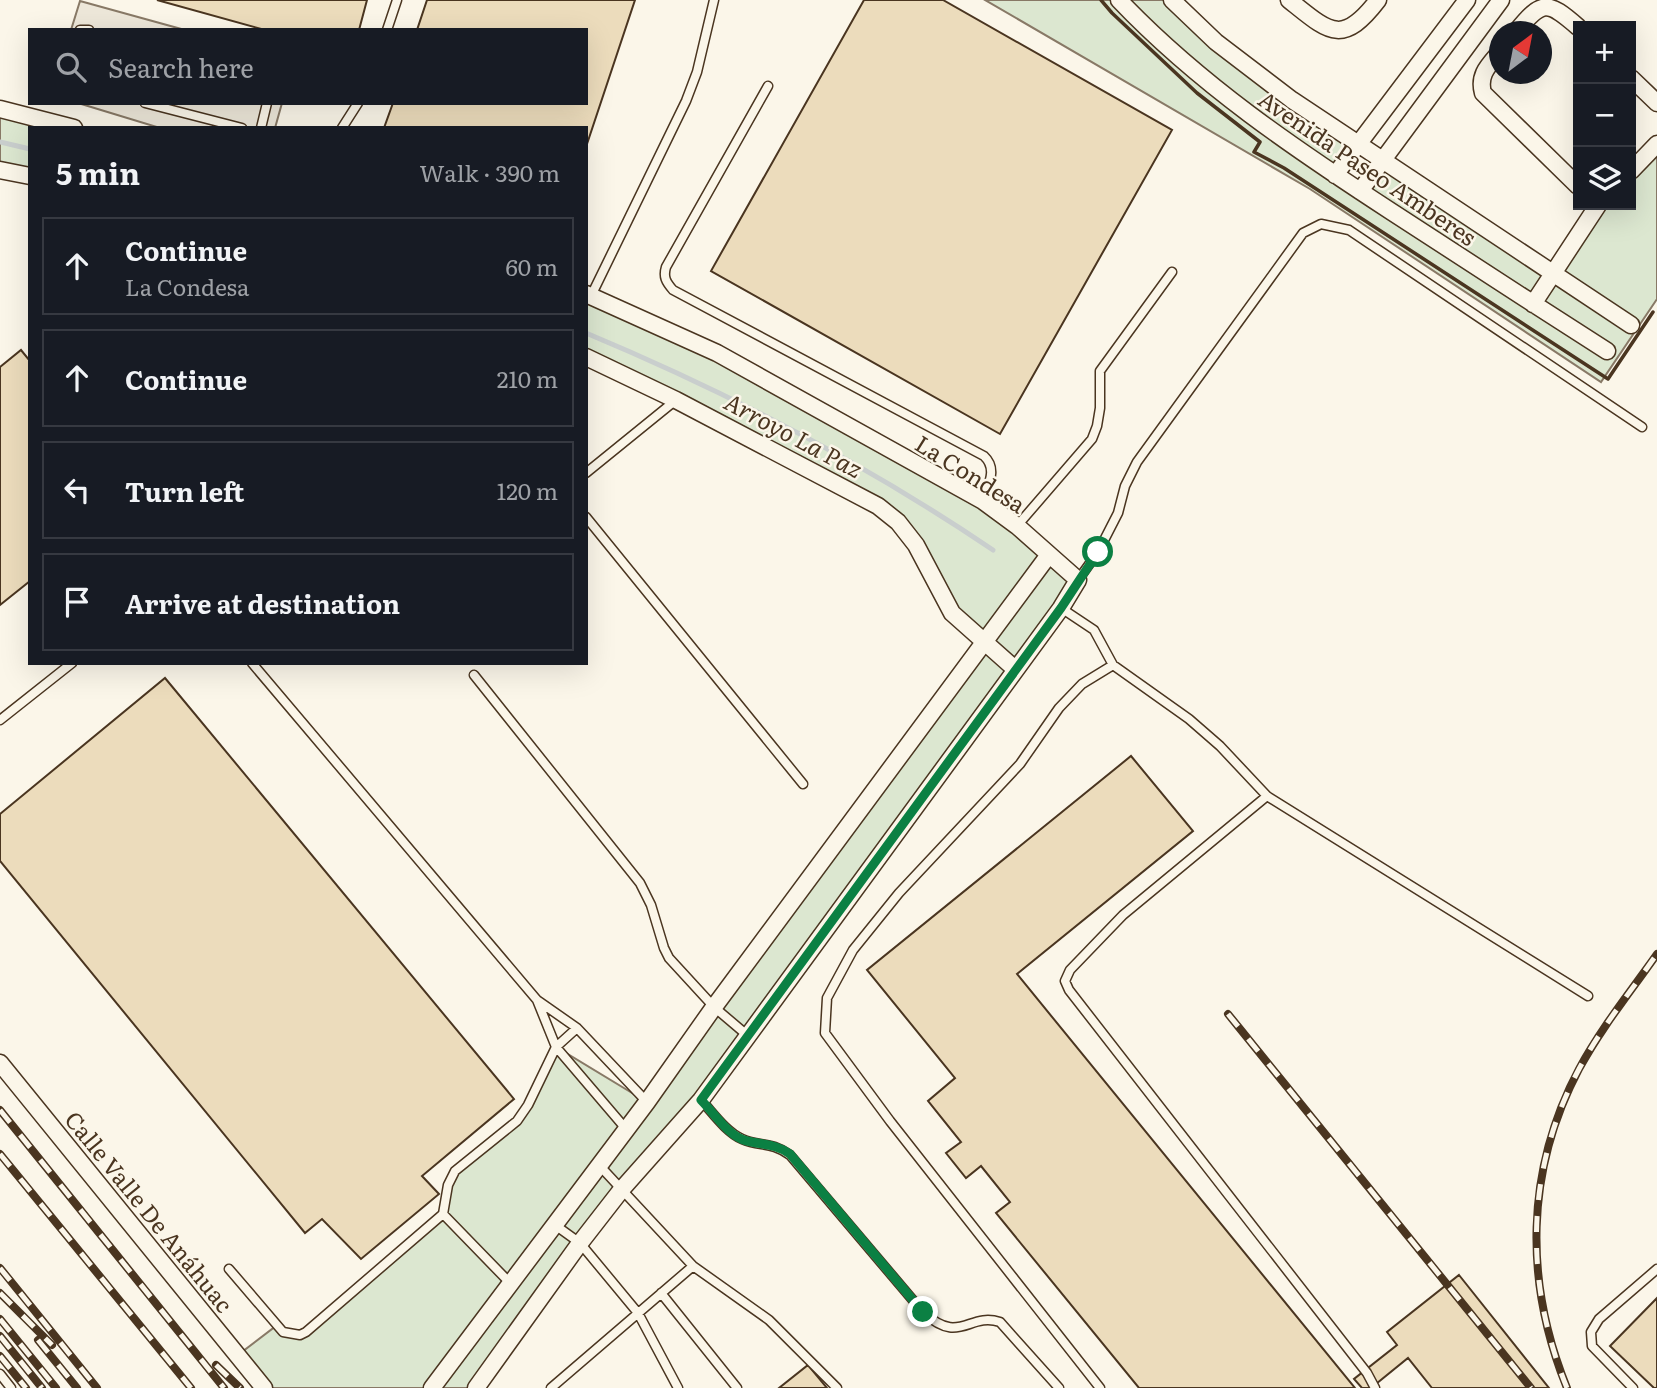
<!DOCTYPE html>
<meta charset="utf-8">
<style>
:root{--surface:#171b24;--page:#242831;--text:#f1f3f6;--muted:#9ea1a6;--line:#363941}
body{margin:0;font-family:Literata,serif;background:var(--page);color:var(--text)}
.controls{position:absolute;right:21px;top:21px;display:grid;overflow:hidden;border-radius:0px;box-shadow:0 7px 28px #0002}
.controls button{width:63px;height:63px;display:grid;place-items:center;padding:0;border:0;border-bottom:2px solid var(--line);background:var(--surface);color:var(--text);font:35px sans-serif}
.compass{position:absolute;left:1489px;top:21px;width:63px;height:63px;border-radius:50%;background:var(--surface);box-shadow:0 7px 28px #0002;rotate:32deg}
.stop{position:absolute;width:21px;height:21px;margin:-16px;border:5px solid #0b8043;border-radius:50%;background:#fff}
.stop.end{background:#0b8043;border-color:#fff;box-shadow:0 2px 7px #0008}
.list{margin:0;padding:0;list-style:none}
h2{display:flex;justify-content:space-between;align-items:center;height:91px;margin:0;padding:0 28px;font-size:30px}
h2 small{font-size:23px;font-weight:400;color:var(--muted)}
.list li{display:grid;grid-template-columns:46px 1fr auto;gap:21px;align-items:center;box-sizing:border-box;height:98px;margin:0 14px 14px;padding:0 14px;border:2px solid var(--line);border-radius:0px}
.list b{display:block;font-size:26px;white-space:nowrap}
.list p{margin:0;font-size:23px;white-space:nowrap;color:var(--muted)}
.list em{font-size:23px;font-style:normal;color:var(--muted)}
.icon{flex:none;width:38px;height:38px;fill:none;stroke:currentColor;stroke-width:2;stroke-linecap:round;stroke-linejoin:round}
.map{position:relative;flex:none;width:1657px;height:1388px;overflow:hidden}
.search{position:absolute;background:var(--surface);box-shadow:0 7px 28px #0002;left:28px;top:28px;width:560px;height:77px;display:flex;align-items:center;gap:18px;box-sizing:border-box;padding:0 24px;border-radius:0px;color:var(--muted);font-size:26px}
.panel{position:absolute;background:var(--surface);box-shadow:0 7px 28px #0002;left:28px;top:126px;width:560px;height:539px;border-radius:0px}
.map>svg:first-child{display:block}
</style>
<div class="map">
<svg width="1657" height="1388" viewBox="0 0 1657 1388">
<rect width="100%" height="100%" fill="#fbf6e9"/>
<path fill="#dce7d0" stroke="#887966" stroke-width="2" d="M985 0H1172L1357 144 1335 174 1360 191 1383 161 1553 274 1598 205H1631V171L1657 144V299L1601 382 1310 189Z
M0 109 74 128H30V176L0 170Z
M586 294 717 353 983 501 1078 580 1061 608 476 1388H264L238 1355 276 1326 300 1335 442 1214 451 1177 517 1121 556 1047 647 1102 983 643 957 619 898 522 586 357Z"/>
<path fill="#ede7d9" stroke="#887966" stroke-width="2" d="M80 1 185 30H71Z
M78 103H282L275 128H160Z"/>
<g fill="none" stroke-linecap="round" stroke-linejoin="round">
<path stroke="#c9cecd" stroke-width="5" d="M0 142 30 149
M586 333C727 392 866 464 993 550"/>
</g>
<path fill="#ecdcbc" stroke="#4a3520" stroke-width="2" d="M157 0H367L359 30H265Z
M427 0H635L586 147V128H384L393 103H586V30H417Z
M864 0H943L1172 130 1000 434 711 271Z
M21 350 30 361V581L0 605V367Z
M165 678 514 1099 422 1176 439 1194 361 1259 322 1219 305 1233 0 861V814Z
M1131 756 1193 831 1017 974 1355 1388H1139L996 1213 1010 1202 981 1166 966 1178 946 1153 961 1142 928 1101 955 1078 867 970Z
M1459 1275 1549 1388H1432L1408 1358 1371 1388H1362L1354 1379 1397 1345 1387 1332Z
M1657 1298V1388H1654L1610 1346Z
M808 1365 827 1388H779Z"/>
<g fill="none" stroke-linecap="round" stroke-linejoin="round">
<defs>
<path id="lane" d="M80 30H89
M387 30 397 0
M768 86 666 267C663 277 666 282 673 290L984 456C998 469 988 485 983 501
M145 103 242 128
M261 128 267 103
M342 128 358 103
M591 296 686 101 697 72 714 0
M586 473 676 400
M586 517 803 784
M1017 526 1092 439 1097 426 1100 408V371L1172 272
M1078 580 1098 552 1118 513 1125 486 1137 462 1303 233 1321 224 1349 230 1642 427
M1061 608 1094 630 1113 665 1189 719 1220 746 1267 796 1588 996
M252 663 537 1000 577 1028 647 1102
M474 675 640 883 651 905 664 948 669 958 714 1007 747 1035
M0 720 72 663
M1267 796 1123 915 1070 970 1065 981 1069 990 1367 1373 1375 1388
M537 1000 556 1047 626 1129
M701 1100C713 1113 726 1132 742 1139 760 1147 771 1141 790 1155L923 1312C960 1346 968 1312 1000 1322L1059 1388
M598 1164 693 1266
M443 1214 510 1283
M555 1225 580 1243 638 1313 678 1388
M229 1269 283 1332 300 1335 306 1332 443 1214 448 1185 455 1171 517 1121 528 1105 556 1047 577 1028
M661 1293 737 1388
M0 1374 11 1388
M551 1388 693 1266 769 1320 837 1388
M1100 1388 890 1121 825 1033 827 998 853 950 899 893 1020 764 1059 708 1082 684 1113 665
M1633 1388 1592 1346 1591 1332 1599 1319 1657 1269"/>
<path id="street" d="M1119 0C1199 84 1295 149 1392 212 1464 259 1535 305 1607 351
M1172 0 1216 42 1292 100 1631 325
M1289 0C1329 32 1342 47 1378 0
M1516 32C1542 0 1547 0 1578 27
M1500 52C1488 66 1478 75 1483 93L1578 186
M1631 78 1657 103
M0 109 74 128
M0 170 30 176
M1631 171 1657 144
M1335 175 1467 0
M1360 191 1501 0
M1533 304 1598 205
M586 357 676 400 878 506 898 522 916 545 952 613 1015 669
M0 1063 264 1388
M432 1388 647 1102 714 1007 1048 556
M476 1388 580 1243 622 1189 701 1100 1061 608 1078 580 1017 526 983 501 717 353 586 294"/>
</defs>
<use href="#lane" stroke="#4a3520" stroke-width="11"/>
<use href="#street" stroke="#4a3520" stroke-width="19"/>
<use href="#lane" stroke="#fbf6e9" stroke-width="8"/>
<use href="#street" stroke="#fbf6e9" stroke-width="16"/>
<defs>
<path id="rail" d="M1228 1014 1531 1388
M0 1110 224 1388
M0 1154 191 1388
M0 1268 97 1388
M0 1293 52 1345
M0 1319 56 1388
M0 1336 42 1388
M38 1340 77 1388
M0 1356 26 1388
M216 1365 240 1388
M1567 1388C1524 1282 1525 1171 1579 1069 1601 1028 1631 991 1657 954"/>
</defs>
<use href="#rail" stroke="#4a3520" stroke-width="8"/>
<use href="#rail" stroke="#fbf6e9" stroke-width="5" stroke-dasharray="16" stroke-linecap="butt"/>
<path stroke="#4a3520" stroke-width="3.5" d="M1101 0 1112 13 1197 93 1260 142 1254 152 1284 168 1608 379 1653 312"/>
</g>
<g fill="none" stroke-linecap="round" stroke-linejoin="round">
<path stroke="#0b8043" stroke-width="9" d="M923 1312 790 1154C776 1144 764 1145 747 1141 729 1137 714 1113 701 1100L1061 608 1098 552"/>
</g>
<g text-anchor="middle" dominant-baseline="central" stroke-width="5" stroke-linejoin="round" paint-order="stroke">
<g font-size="23" fill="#4a3520" stroke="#fbf6e9">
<text transform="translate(1368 167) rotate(34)">Avenida Paseo Amberes</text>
<text transform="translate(971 473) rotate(32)">La Condesa</text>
<text transform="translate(150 1211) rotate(51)">Calle Valle De Anáhuac</text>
</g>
<g font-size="24" font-style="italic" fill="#4a3520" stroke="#fbf6e9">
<text transform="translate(794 434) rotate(28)">Arroyo La Paz</text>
</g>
</g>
</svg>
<div class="controls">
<button>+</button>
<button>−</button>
<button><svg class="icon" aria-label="layers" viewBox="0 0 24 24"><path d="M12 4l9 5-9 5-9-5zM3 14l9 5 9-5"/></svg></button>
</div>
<svg class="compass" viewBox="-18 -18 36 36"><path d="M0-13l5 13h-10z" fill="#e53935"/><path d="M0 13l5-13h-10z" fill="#9ea1a6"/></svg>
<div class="stop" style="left:1098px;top:552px"></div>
<div class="stop end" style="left:923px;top:1312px"></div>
<div class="search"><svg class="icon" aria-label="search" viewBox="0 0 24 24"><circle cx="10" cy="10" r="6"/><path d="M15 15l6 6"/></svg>Search here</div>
<section class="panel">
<h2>5 min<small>Walk · 390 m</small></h2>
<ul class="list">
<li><svg class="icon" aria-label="ahead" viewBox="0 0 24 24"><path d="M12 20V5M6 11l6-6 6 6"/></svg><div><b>Continue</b><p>La Condesa</p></div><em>60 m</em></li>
<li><svg class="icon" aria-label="ahead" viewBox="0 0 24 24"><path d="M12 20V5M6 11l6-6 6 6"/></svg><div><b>Continue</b></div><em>210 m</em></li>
<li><svg class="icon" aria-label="left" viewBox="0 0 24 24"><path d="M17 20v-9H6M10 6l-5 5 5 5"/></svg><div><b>Turn left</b></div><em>120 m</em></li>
<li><svg class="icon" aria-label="arrive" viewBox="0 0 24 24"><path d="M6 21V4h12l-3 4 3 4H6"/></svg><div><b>Arrive at destination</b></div></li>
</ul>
</section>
</div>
